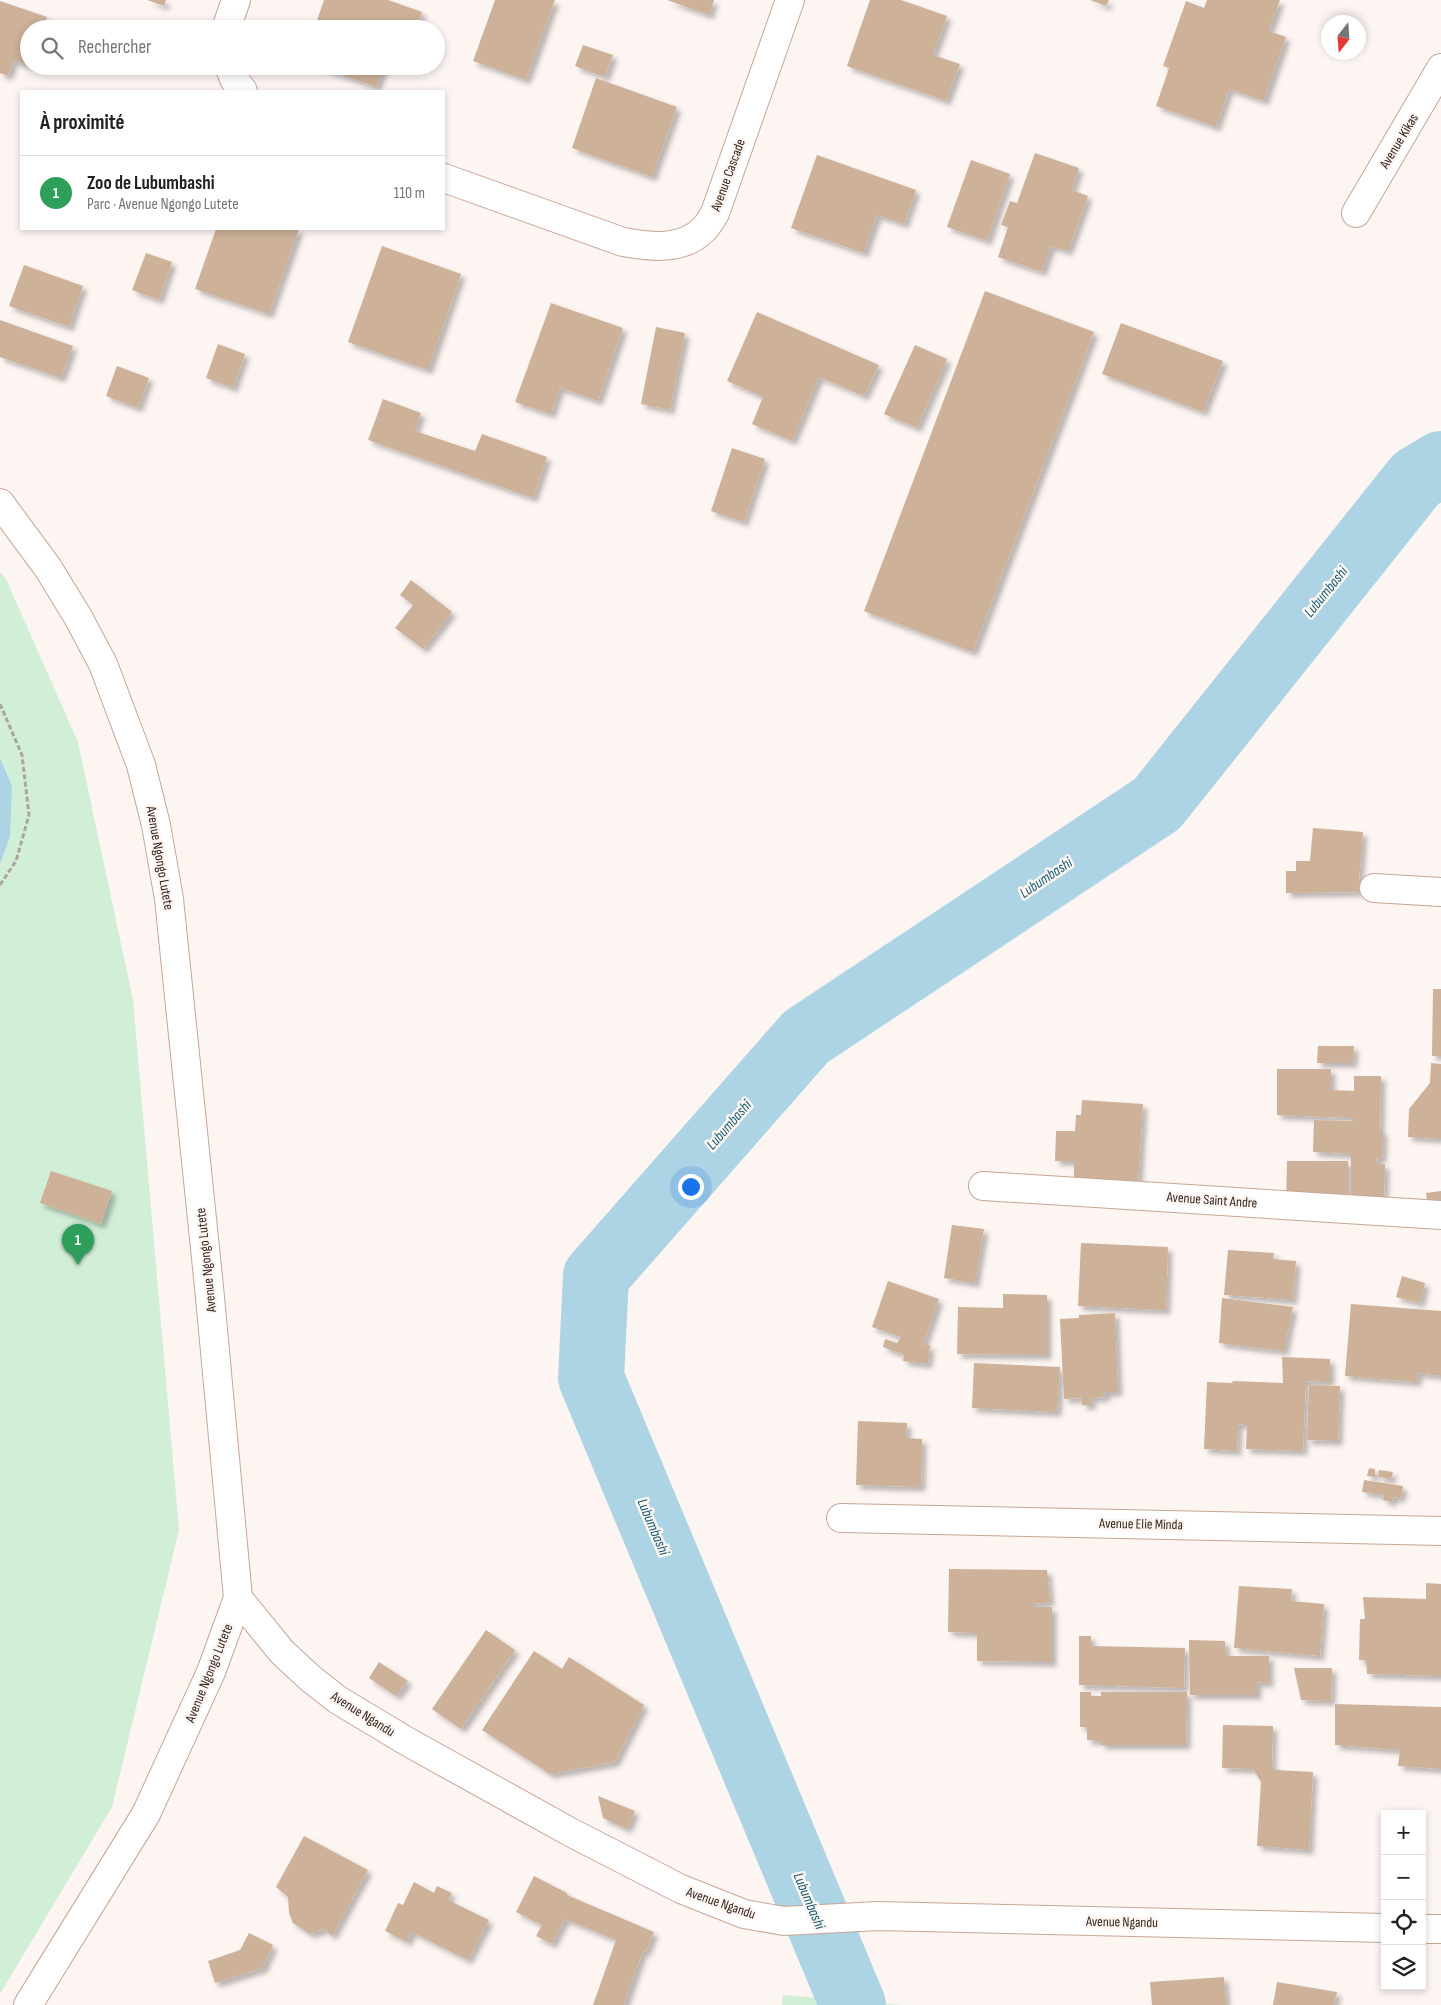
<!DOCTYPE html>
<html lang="fr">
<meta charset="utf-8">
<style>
:root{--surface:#fff;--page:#f2f2f2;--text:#222;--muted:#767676;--line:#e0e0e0;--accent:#1a73e8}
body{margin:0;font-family:"Sofia Sans Condensed",sans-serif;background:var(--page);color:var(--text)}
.controls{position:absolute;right:15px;bottom:15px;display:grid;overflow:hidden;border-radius:0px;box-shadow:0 2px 8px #0003}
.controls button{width:45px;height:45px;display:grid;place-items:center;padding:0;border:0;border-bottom:1px solid var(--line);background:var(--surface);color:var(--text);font:25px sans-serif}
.compass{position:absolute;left:1321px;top:15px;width:45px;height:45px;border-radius:50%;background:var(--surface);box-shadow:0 2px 8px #0003;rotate:197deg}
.you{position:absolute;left:690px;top:1186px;width:18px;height:18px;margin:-12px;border:4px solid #fff;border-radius:50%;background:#1a73e8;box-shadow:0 0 0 8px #1a73e833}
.badge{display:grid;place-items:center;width:32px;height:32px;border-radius:50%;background:var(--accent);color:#fff;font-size:16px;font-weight:700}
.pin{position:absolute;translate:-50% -41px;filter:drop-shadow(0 1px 2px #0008)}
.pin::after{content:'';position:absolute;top:26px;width:18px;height:15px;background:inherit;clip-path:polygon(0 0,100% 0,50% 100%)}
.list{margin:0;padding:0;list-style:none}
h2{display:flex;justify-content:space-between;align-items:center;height:65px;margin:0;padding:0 20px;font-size:21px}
h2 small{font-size:16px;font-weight:400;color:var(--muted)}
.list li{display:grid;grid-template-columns:32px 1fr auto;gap:15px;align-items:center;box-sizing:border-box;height:75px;padding:0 20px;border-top:1px solid var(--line)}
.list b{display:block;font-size:19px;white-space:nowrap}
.list p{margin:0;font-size:16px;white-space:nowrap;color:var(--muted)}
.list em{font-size:16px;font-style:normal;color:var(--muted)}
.icon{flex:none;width:28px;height:28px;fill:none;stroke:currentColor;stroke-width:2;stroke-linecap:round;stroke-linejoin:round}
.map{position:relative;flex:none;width:1441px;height:2005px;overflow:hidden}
.search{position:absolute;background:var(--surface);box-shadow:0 2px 8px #0003;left:20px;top:20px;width:425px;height:55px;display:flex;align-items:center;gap:12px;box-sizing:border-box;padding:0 18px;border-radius:28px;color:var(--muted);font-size:19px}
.panel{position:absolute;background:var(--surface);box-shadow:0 2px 8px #0003;left:20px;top:90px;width:425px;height:140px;border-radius:0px}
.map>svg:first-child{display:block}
</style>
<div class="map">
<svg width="1441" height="2005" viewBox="0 0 1441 2005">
<defs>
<filter id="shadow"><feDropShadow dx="4.5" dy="4.5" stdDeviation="2.5" flood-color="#0004"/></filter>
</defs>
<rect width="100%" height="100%" fill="#fdf5f2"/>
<path fill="#d1efd7" d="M0 572 6 579 78 742 133 1000 179 1530 112 1807 0 1994Z
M783 1995 902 2005H782Z"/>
<path fill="#add4e4" d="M0 758 12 786 10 837 0 864Z"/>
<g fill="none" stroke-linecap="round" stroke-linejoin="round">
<path stroke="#add4e4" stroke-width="66" d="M853 2005 591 1378 596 1276 806 1037 1157 804 1416 479 1441 464"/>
</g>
<path fill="#cdb199" filter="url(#shadow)" d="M147 0H166L164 6Z
M324 0H388L422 12 416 29H314Z
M495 0H555L526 80 473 61Z
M667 0H714L709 15Z
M870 0H901L947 16 933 55 960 64 946 101 847 66Z
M1090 0H1109L1106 6Z
M1207 0H1280L1269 31 1286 37 1264 101 1229 89 1216 127 1156 106 1169 68 1163 66 1186 1 1204 8Z
M0 1 47 17 42 29H29V65L14 60 8 76 0 73Z
M583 45 613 55 605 77 575 66Z
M317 66H384L376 87Z
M596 78 677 107 652 177 572 148Z
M1035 153 1079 168 1072 190 1088 196 1068 251 1051 246 1042 272 998 257 1008 227 1001 225 1010 201 1017 203Z
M817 155 916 190 904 224 877 215 864 253 791 228Z
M971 160 1010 174 987 241 947 227Z
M216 229H299L269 314 195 289Z
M382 246 461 274 428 370 348 342Z
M146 253 172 262 159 300 132 290Z
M24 265 83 286 69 327 9 306Z
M985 291 1094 332 973 652 864 611Z
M551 303 623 328 598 401 560 388 551 414 515 402Z
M757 312 879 365 864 396 819 377 792 441 752 424 763 397 727 381Z
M0 320 73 346 61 378 0 357Z
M1121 323 1223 361 1203 412 1102 374Z
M656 327 685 333 670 410 641 404Z
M218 344 245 354 233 388 206 378Z
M915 345 947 359 917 428 884 414Z
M117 366 149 378 138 408 106 396Z
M383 399 421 413 415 431 475 451 482 434 547 457 533 498 368 440Z
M732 448 765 459 744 522 711 511Z
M411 580 452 612 423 649 395 628 413 605 400 595Z
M1313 828 1363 832 1358 892 1286 893V871H1296V861H1310Z
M1433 989H1441V1056H1432Z
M1318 1046H1354L1353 1063H1317Z
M1431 1063 1441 1064V1139L1408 1137 1409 1109 1430 1083Z
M1277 1069H1331V1090L1354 1091V1076H1381L1380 1131H1383L1382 1159 1376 1158 1377 1164H1385L1384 1198 1351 1197V1154L1313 1152 1314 1120 1353 1121V1118L1277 1115Z
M1082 1100 1143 1104 1138 1185 1078 1182V1177H1074V1161H1055L1056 1131H1075L1076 1115H1081Z
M1287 1161H1348V1202L1286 1200Z
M51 1171 112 1191 101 1224 40 1203Z
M1441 1191V1208L1428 1209 1426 1193Z
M952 1225 984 1229 975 1283 944 1278Z
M1081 1243 1168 1247 1166 1310 1078 1306Z
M1228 1250 1274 1253 1273 1259 1296 1261 1293 1300 1224 1295Z
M1402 1276 1425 1283 1420 1303 1396 1297Z
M888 1281 939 1299 923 1345H930L928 1364 903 1361 904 1355 883 1347 885 1339 897 1343 901 1337 872 1327Z
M1003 1294 1047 1295V1355L957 1354 958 1307 1003 1308Z
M1222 1298 1293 1307 1284 1351 1219 1343Z
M1351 1304 1441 1311V1376L1418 1373 1417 1382 1345 1376Z
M1115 1313 1118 1392H1105L1106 1397 1091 1398 1092 1405H1082V1398L1064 1399 1060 1319 1079 1318V1315Z
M1282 1357 1330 1359V1382L1306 1381 1303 1451 1246 1449 1247 1425 1238 1424 1237 1451 1204 1449 1207 1382 1232 1383 1233 1381 1283 1383Z
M974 1363 1060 1367 1057 1412 972 1408Z
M1309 1385 1340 1386 1338 1441 1307 1440Z
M858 1421 907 1423 906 1438 922 1439 921 1487 856 1485Z
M1369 1468 1375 1469V1477L1367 1476Z
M1379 1470 1393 1472 1391 1479 1378 1477Z
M1364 1480 1403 1486 1401 1498 1393 1497 1392 1502 1383 1500 1384 1495 1362 1492Z
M949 1569 1047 1570 1050 1602 1031 1604V1607H1052V1662L977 1661V1633L948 1632Z
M1426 1583 1441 1584V1676L1367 1674 1366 1660H1359L1360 1619H1365L1363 1597 1426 1599Z
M1239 1586 1292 1589 1291 1601 1324 1604 1320 1656 1234 1648Z
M486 1630 515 1650 461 1729 432 1709Z
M1079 1636H1091V1646L1185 1648 1184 1688 1079 1685Z
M1189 1640 1225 1641 1226 1656H1269V1683L1257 1682V1695H1190Z
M534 1651 562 1669 569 1657 644 1705 615 1762 550 1774 482 1730Z
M379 1662 408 1681 396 1696 369 1678Z
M1294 1668H1332L1331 1701 1301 1700Z
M1080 1692H1091V1696H1101V1692H1187L1186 1745H1101V1741L1087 1740V1727H1080Z
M1335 1704 1441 1707V1769L1398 1766 1400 1750 1335 1745Z
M1223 1725 1273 1726 1272 1764 1275 1770 1313 1772 1309 1850 1257 1846 1261 1782 1253 1769 1222 1768Z
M598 1796 635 1811 627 1829 603 1818Z
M304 1836 368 1870 332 1936 324 1929 310 1934 293 1923 289 1913 288 1897 276 1887Z
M534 1876 567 1893V1895L654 1932 646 1952 643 1951 624 2005H593L616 1940 565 1919 552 1944 536 1936 542 1925 516 1912Z
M414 1882 434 1893 437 1886 452 1893 448 1900 489 1920 468 1960 412 1932 407 1942 385 1931 398 1903 403 1905Z
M249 1933 273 1945 263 1968 215 1983 208 1961 240 1950Z
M1224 1977 1226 2005H1152L1150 1982Z
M1277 1982 1337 1992 1334 2005H1273Z"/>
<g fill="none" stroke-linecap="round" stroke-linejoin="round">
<defs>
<path id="minor" d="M226 29 236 0
M229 66 234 79 243 91
M444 178 623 242C650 247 683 251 704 229 708 225 712 218 715 213L790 0
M1356 213 1441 68
M0 503 48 568 78 617 103 664 141 765 156 825 169 899 209 1287 238 1598 211 1672 146 1814 28 2005
M1374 888 1441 892
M983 1186 1441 1215
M841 1518 1441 1531
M238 1598 282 1652 310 1678 338 1700 408 1742 572 1833 681 1889 744 1914 784 1921 878 1916 1385 1928
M1422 1929H1441"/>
</defs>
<use href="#minor" stroke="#c7a695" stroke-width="30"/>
<path stroke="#aea49f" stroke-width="3" stroke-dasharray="5 2.5" stroke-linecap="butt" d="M0 704 22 755 29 815 16 861 0 885"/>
<use href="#minor" stroke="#fff" stroke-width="28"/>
</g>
<g text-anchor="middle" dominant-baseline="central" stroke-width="5" stroke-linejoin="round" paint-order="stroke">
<g font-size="14" fill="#342720" stroke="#fdf5f2">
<text transform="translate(1399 141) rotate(-59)">Avenue Kikas</text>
<text transform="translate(728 175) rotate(-70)">Avenue Cascade</text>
<text transform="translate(160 858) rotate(80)">Avenue Ngongo Lutete</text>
<text transform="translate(1212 1200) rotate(4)">Avenue Saint Andre</text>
<text transform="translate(206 1260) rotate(-96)">Avenue Ngongo Lutete</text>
<text transform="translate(1141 1524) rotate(1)">Avenue Elie Minda</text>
<text transform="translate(209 1673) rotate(-68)">Avenue Ngongo Lutete</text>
<text transform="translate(363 1714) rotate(32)">Avenue Ngandu</text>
<text transform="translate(721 1903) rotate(19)">Avenue Ngandu</text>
<text transform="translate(1122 1922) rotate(1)">Avenue Ngandu</text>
</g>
<g font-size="15" font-style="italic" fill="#125c72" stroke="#fdf5f2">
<text transform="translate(1326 592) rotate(-51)">Lubumbashi</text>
<text transform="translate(1046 878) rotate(-34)">Lubumbashi</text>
<text transform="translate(729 1125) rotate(-49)">Lubumbashi</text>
<text transform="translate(653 1527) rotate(67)">Lubumbashi</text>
<text transform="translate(809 1901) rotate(67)">Lubumbashi</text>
</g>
</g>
</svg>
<div class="controls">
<button>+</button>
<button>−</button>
<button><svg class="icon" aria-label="locate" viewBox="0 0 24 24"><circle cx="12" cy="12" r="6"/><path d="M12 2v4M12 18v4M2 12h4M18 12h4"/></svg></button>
<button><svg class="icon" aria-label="layers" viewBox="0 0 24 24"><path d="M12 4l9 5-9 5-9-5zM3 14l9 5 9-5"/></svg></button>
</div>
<svg class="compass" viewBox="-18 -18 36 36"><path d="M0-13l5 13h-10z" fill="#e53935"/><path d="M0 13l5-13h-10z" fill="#767676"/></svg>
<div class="you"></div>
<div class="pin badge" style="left:78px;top:1265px;background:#2e9e5b">1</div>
<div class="search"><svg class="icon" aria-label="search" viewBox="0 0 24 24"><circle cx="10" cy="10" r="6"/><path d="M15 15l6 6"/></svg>Rechercher</div>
<section class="panel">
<h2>À proximité<small></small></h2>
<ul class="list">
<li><span class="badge" style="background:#2e9e5b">1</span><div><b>Zoo de Lubumbashi</b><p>Parc · Avenue Ngongo Lutete</p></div><em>110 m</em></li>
</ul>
</section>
</div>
